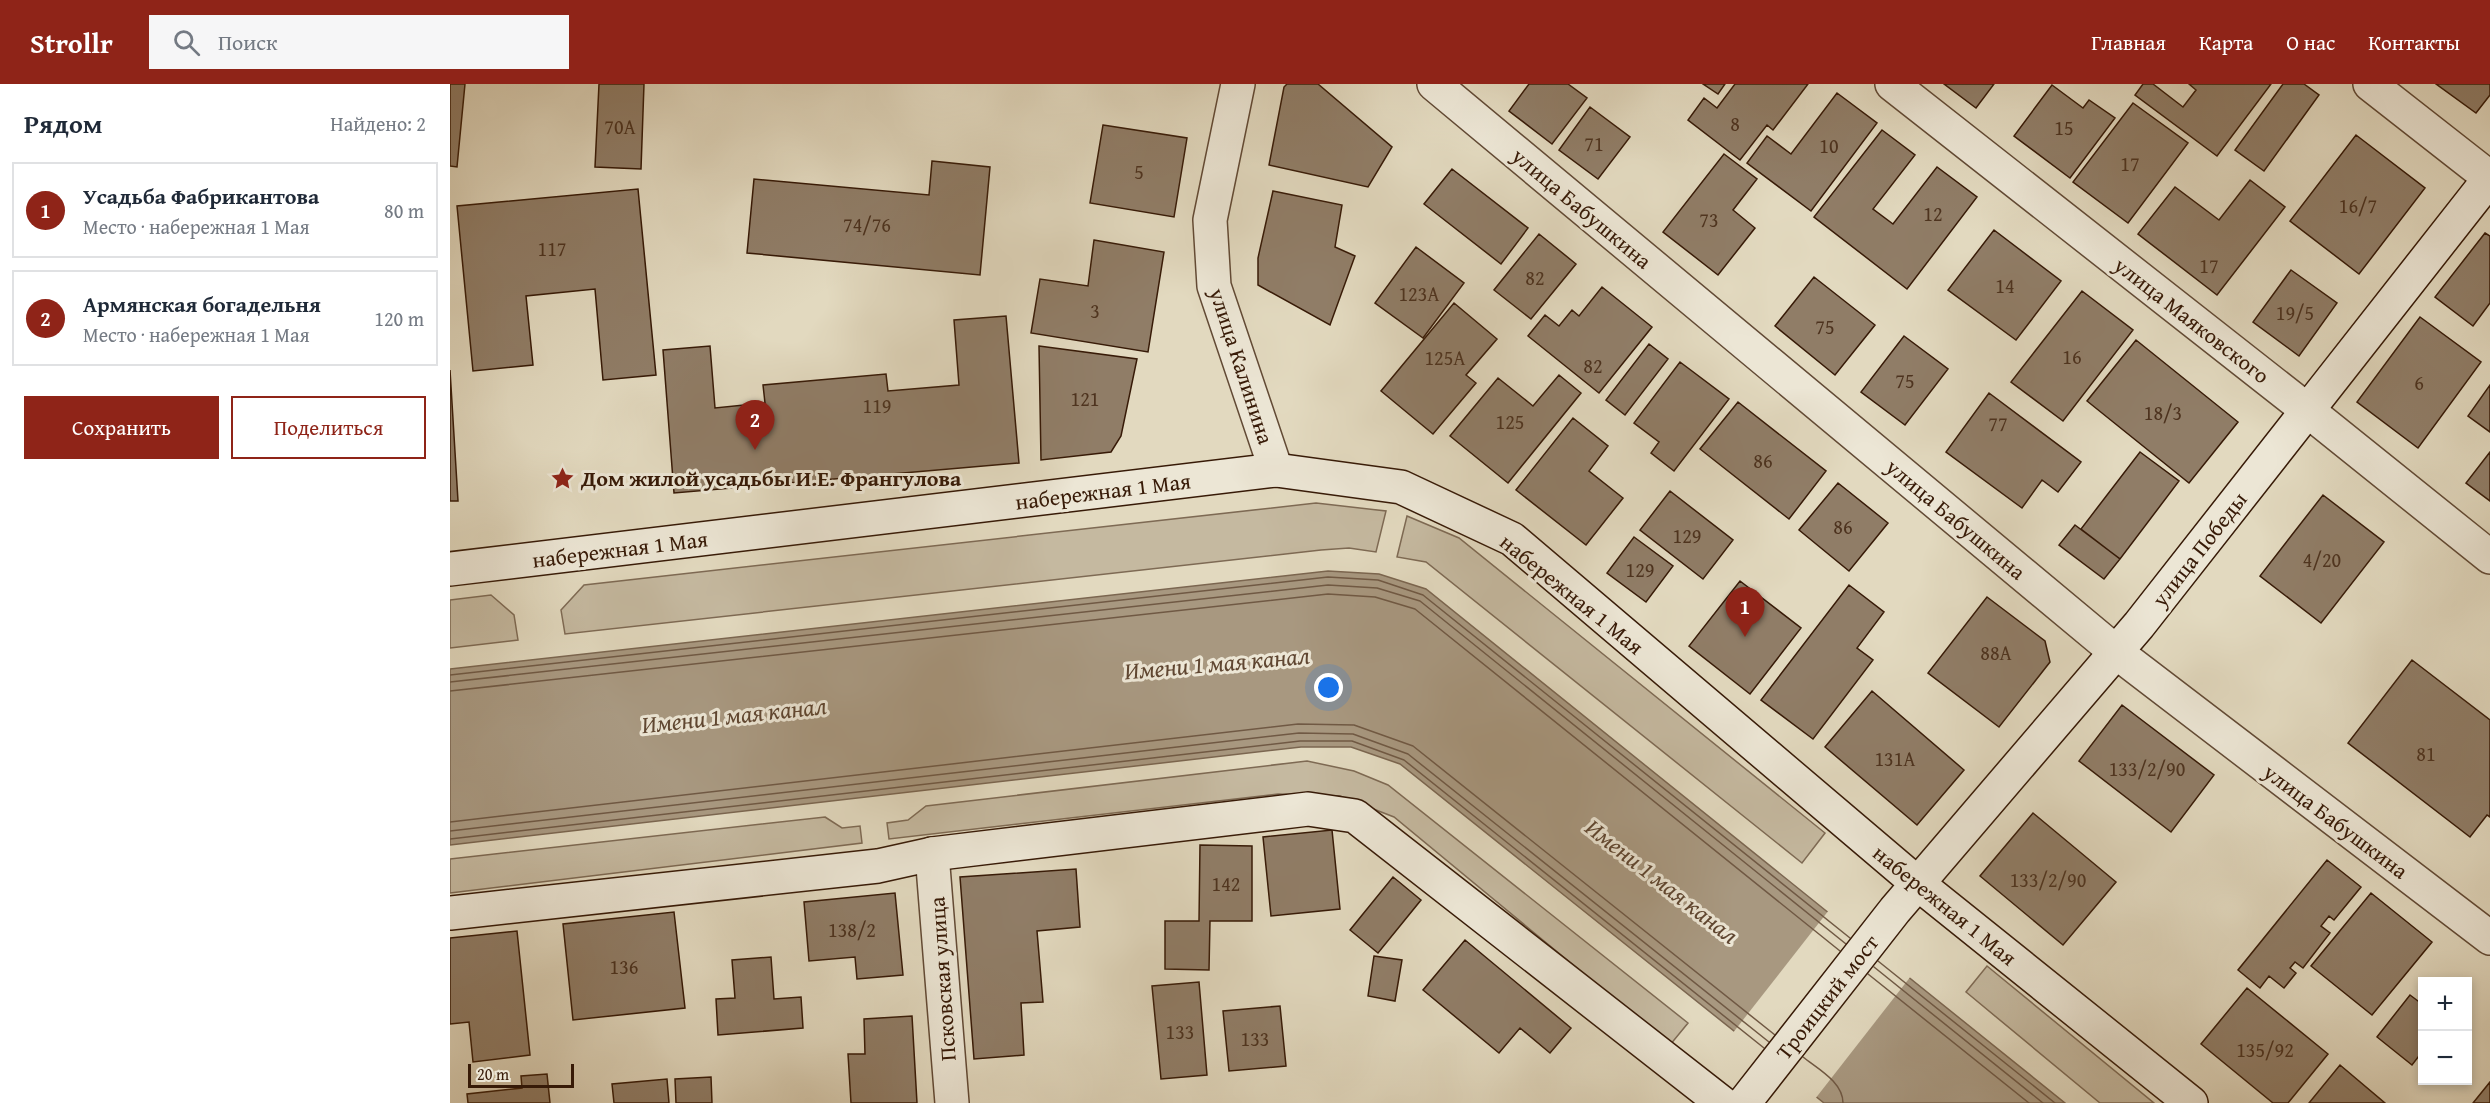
<!DOCTYPE html>
<html lang="ru">
<meta charset="utf-8">
<style>
:root{--surface:#fff;--page:#f6f6f7;--text:#1f2937;--muted:#747a83;--line:#e0e1e3;--accent:#8f2418}
body{margin:0;font-family:"Gentium Book Plus",serif;background:var(--page);color:var(--text)}
.controls{position:absolute;right:18px;bottom:18px;display:grid;overflow:hidden;border-radius:0px;box-shadow:0 3px 9px #0003}
.controls button{width:54px;height:54px;display:grid;place-items:center;padding:0;border:0;border-bottom:2px solid var(--line);background:var(--surface);color:var(--text);font:30px sans-serif}
.scale{position:absolute;left:18px;bottom:15px;width:106px;box-sizing:border-box;padding-left:6px;border:3px solid #371a07;border-top:0;font-size:16px;line-height:21px;white-space:nowrap;color:#371a07;-webkit-text-stroke:4px #ece6d5;paint-order:stroke}
.you{position:absolute;left:879px;top:604px;width:21px;height:21px;margin:-15px;border:4px solid #fff;border-radius:50%;background:#1a73e8;box-shadow:0 0 0 9px #1a73e833}
.badge{display:grid;place-items:center;width:39px;height:39px;border-radius:50%;background:var(--accent);color:#fff;font-size:20px;font-weight:700}
.pin{position:absolute;translate:-50% -50px;filter:drop-shadow(0 2px 3px #0008)}
.pin::after{content:'';position:absolute;top:32px;width:21px;height:18px;background:inherit;clip-path:polygon(0 0,100% 0,50% 100%)}
.list{margin:0;padding:0;list-style:none}
h2{display:flex;justify-content:space-between;align-items:center;height:78px;margin:0;padding:0 24px;font-size:26px}
h2 small{font-size:20px;font-weight:400;color:var(--muted)}
.list li{display:grid;grid-template-columns:39px 1fr auto;gap:18px;align-items:center;box-sizing:border-box;height:96px;margin:0 12px 12px;padding:0 12px;border:2px solid var(--line);border-radius:0px}
.list b{display:block;font-size:22px;white-space:nowrap}
.list p{margin:0;font-size:20px;white-space:nowrap;color:var(--muted)}
.list em{font-size:20px;font-style:normal;color:var(--muted)}
.actions{display:flex;gap:12px;padding:18px 24px}
.actions a{flex:1;padding:14px 0;border:2px solid var(--accent);border-radius:0px;text-align:center;font-size:21px;color:var(--accent)}
.actions .main{background:var(--accent);color:#fff}
.icon{flex:none;width:33px;height:33px;fill:none;stroke:currentColor;stroke-width:2;stroke-linecap:round;stroke-linejoin:round}
.map{position:relative;flex:none;width:2040px;height:1019px;overflow:hidden}
header{display:flex;align-items:center;gap:36px;box-sizing:border-box;height:84px;padding:0 30px;background:var(--accent);color:#fff}
header strong{font-size:28px}
nav{display:flex;gap:33px;margin-inline-start:auto;font-size:21px}
.search{width:420px;height:54px;background:var(--page);display:flex;align-items:center;gap:15px;box-sizing:border-box;padding:0 21px;border-radius:0px;color:var(--muted);font-size:22px}
main{display:flex}
aside{flex:1;background:var(--surface)}
.map>svg:first-child{display:block}
</style>
<header>
<strong>Strollr</strong>
<div class="search"><svg class="icon" aria-label="search" viewBox="0 0 24 24"><circle cx="10" cy="10" r="6"/><path d="M15 15l6 6"/></svg>Поиск</div>
<nav><a>Главная</a><a>Карта</a><a>О нас</a><a>Контакты</a></nav>
</header>
<main>
<aside>
<h2>Рядом<small>Найдено: 2</small></h2>
<ul class="list">
<li><span class="badge">1</span><div><b>Усадьба Фабрикантова</b><p>Место · набережная 1 Мая</p></div><em>80 m</em></li>
<li><span class="badge">2</span><div><b>Армянская богадельня</b><p>Место · набережная 1 Мая</p></div><em>120 m</em></li>
</ul>
<div class="actions"><a class="main">Сохранить</a><a>Поделиться</a></div>
</aside>
<div class="map">
<svg width="2040" height="1019" viewBox="0 0 2040 1019">
<rect width="100%" height="100%" fill="#e2d9bf"/>
<filter id="stains"><feTurbulence type="fractalNoise" baseFrequency=".00333" numOctaves="4"/><feColorMatrix values="0 0 0 0 .2 0 0 0 0 .09 0 0 0 0 .02 0 0 0 .5 -.17"/></filter>
<radialGradient id="worn" r=".72"><stop offset=".6" stop-color="#630" stop-opacity="0"/><stop offset="1" stop-color="#630" stop-opacity=".3"/></radialGradient>
<path fill="#c5b9a0" stroke="#7e6a54" stroke-width="1.5" d="M866 419 936 427 926 468 899 464 871 466 115 550 111 526 134 501Z
M957 432 1009 454 1375 749 1352 779 976 478 947 473Z
M41 511 64 531 68 556 0 564V516Z
M857 677 904 687 938 701 1238 939 1220 961 944 733 890 712 828 710 439 755 437 739 458 736 476 722Z
M375 733 392 744 410 742 412 759 0 809V775Z
M1537 882 1704 1019H1650L1516 908Z"/>
<path fill="#a89880" stroke="#7b6650" stroke-width="1.5" d="M878 487 929 490 976 505 1615 1019H1374L950 680 901 663H851L0 761V585Z"/>
<path fill="#e2d9bf" d="M1379 826 1461 892 1365 1015 1282 950Z"/>
<g fill="none" stroke-linecap="round" stroke-linejoin="round">
<path stroke="#705944" stroke-width="1.5" d="M0 591 878 493 928 496 973 511 1400 854
M0 598 878 501 927 504 970 517 1396 860
M0 607 878 510 925 513 965 525 1390 867
M0 738 848 640 904 641 963 662 1325 951
M0 747 849 649 903 650 958 670 1319 958
M0 755 850 657H902L954 676 1314 964
M1428 877 1605 1019
M1424 883 1593 1019
M1418 890 1579 1019
M1353 973C1368 985 1393 998 1393 1019"/>
</g>
<path fill="#907d67" stroke="#371a07" stroke-width="1.5" d="M0 0H15L7 83 0 82Z
M149 0H194L191 85 145 83Z
M837 0H868L942 63 918 103 819 81 834 3Z
M1079 0H1118L1137 14 1102 60 1059 27Z
M1253 0H1275L1268 10Z
M1285 0H1358L1323 46 1317 41 1290 76 1238 36 1254 14 1267 24Z
M1494 0H1544L1526 24Z
M1693 0H1703L1733 23 1746 6 1739 0H1821L1767 72 1685 11Z
M1833 0H1854L1869 11 1814 87 1785 66Z
M1986 0H2040V11L2026 29Z
M1602 1 1633 24 1639 16 1665 34 1620 94 1564 52Z
M1387 9 1427 39 1361 127 1297 79 1317 52 1341 70Z
M1683 19 1738 59 1678 139 1623 98Z
M1140 23 1180 53 1148 95 1109 66Z
M653 41 737 54 724 133 640 119Z
M1432 46 1465 71 1423 125 1443 140 1487 83 1527 113 1457 205 1364 133Z
M1906 51 1975 104 1909 190 1840 137Z
M1274 70 1307 95 1283 126 1305 144 1268 191 1213 148Z
M482 77 540 83 530 191 297 169 304 95 479 111Z
M1002 85 1078 144 1051 180 974 120Z
M1800 96 1835 123 1767 211 1688 150 1725 103 1769 136Z
M188 105 206 291 153 296 145 205 76 212 83 281 23 287 7 122Z
M823 107 892 121 885 163 905 172 880 241 808 201V174Z
M1544 146 1611 197 1566 256 1498 206Z
M2035 149 2040 152V219L2023 242 1985 213Z
M1089 150 1126 180 1081 235 1044 206Z
M644 156 714 168 698 268 581 249 590 195 638 202Z
M966 163 1014 199 973 254 925 219Z
M1841 186 1887 219 1849 272 1803 238Z
M1364 193 1425 241 1385 291 1325 242Z
M1152 203 1202 243 1149 309 1078 252 1095 231 1109 242 1122 226 1129 232Z
M1632 207 1683 246 1613 337 1561 298Z
M1004 219 1047 255 1016 291 1026 299 983 350 931 307Z
M556 232 569 379 224 409 213 266 260 262 265 324 315 319 313 301 436 290 438 307 509 301 504 236Z
M1970 233 2031 278 1968 364 1907 318Z
M1454 252 1498 285 1455 341 1411 308Z
M1686 256 1788 338 1739 399 1637 317Z
M1199 260 1218 275 1175 331 1156 316Z
M589 262 687 275 671 352 661 368 591 376Z
M1230 278 1279 315 1224 387 1201 369 1209 358 1184 339Z
M0 286 8 417H0Z
M1109 291 1131 309 1058 399 1000 352 1048 294 1083 322Z
M2040 301V348L2018 332Z
M1539 309 1631 378 1608 408 1592 396 1572 424 1496 368Z
M1288 318 1376 387 1339 435 1250 365Z
M1123 334 1158 362 1139 387 1173 414 1136 461 1066 406Z
M1690 368 1729 397 1670 475 1631 445Z
M2040 368V417L2016 399Z
M1388 399 1438 439 1399 487 1349 446Z
M1220 407 1283 456 1253 495 1190 446Z
M1873 411 1934 458 1871 539 1810 492Z
M1625 441 1670 475 1654 495 1609 461Z
M1184 453 1223 482 1196 518 1157 489Z
M1290 497 1351 544 1300 610 1239 562Z
M1399 501 1434 528 1407 564 1423 576 1363 655 1311 616Z
M1537 513 1595 557 1600 578 1549 643 1478 589Z
M1962 576 2040 636V733L2037 731 2020 753 1898 659Z
M1422 607 1514 686 1467 741 1375 663Z
M1672 621 1764 691 1721 748 1629 677Z
M1583 729 1666 798 1613 861 1530 792Z
M882 746 890 825 821 832 813 753Z
M750 761 802 762V837H760L759 886 715 885V837H749Z
M1877 776 1911 803 1884 836 1879 832 1871 842 1880 849 1853 884 1845 878 1840 884 1846 889 1834 904 1819 892 1810 904 1788 886Z
M626 785 630 843 587 847 593 918 571 919 574 971 524 975 510 793Z
M943 793 971 816 928 869 900 846Z
M445 809 453 891 407 895 405 873 359 877 354 818Z
M1921 809 1982 858 1922 931 1861 882Z
M224 828 235 924 123 936 113 840Z
M67 847 80 971 23 978 19 938 0 940V854Z
M1015 856 1121 944 1100 969 1070 944 1049 969 973 906Z
M924 872 952 876 945 917 918 912Z
M321 873 324 915 351 913 353 944 268 951 266 915 285 914 282 876Z
M749 898 757 991 711 995 702 902Z
M1797 904 1878 970 1838 1019H1823L1751 960Z
M1960 911 1972 920V968L1962 981 1927 953Z
M830 922 836 982 779 987 773 927Z
M462 932 467 1019H401L398 970H415L414 935Z
M1890 981 1935 1019H1859Z
M97 990 100 1019H18L17 1010 72 1004 71 992Z
M261 993 262 1019H226L225 995Z
M217 995 219 1019H164L162 1000Z
M2040 998V1019H2023Z"/>
<g fill="none" stroke-linecap="round" stroke-linejoin="round">
<defs>
<path id="minor" d="M984 0 1666 568 2040 854
M1442 0 1857 326 2040 473
M1920 0 2040 94
M482 770 502 1019"/>
<path id="tertiary" d="M788 0 760 136 764 202 826 386"/>
<path id="secondary" d="M0 485 826 386 951 403 1062 455 1467 799 1741 1019
M0 829 428 782 482 770 858 725 905 732 1272 1019
M1294 1019 1445 826 1689 541 2040 94"/>
</defs>
<use href="#minor" stroke="#624a35" stroke-width="36"/>
<use href="#tertiary" stroke="#624a35" stroke-width="36"/>
<use href="#secondary" stroke="#371a07" stroke-width="36"/>
<use href="#minor" stroke="#ece6d5" stroke-width="33"/>
<use href="#tertiary" stroke="#ece6d5" stroke-width="33"/>
<use href="#secondary" stroke="#ece6d5" stroke-width="33"/>
</g>
<defs>
<symbol id="sight-bare" viewBox="-9 -9 18 18"><path d="M0-6L1.8-2.2L6-1.7L2.9 1.2L3.7 5.4L0 3.3L-3.7 5.4L-2.9 1.2L-6-1.7L-1.8-2.2Z" fill="#8f2418" stroke="#ece6d5" stroke-width="2.5" paint-order="stroke"/></symbol>
</defs>
<g fill-rule="evenodd">
<use href="#sight-bare" x="96" y="378" width="33" height="33"/>
</g>
<g text-anchor="middle" dominant-baseline="central" stroke-width="6" stroke-linejoin="round" paint-order="stroke">
<g font-size="20" fill="#4d331f">
<text x="1285" y="39">8</text>
<text x="170" y="42">70А</text>
<text x="1614" y="43">15</text>
<text x="1144" y="59">71</text>
<text x="1379" y="61">10</text>
<text x="1680" y="79">17</text>
<text x="689" y="87">5</text>
<text x="1908" y="121">16/7</text>
<text x="1483" y="129">12</text>
<text x="1259" y="135">73</text>
<text x="417" y="140">74/76</text>
<text x="102" y="164">117</text>
<text x="1759" y="181">17</text>
<text x="1085" y="193">82</text>
<text x="1555" y="201">14</text>
<text x="969" y="209">123А</text>
<text x="645" y="226">3</text>
<text x="1845" y="228">19/5</text>
<text x="1375" y="242">75</text>
<text x="1622" y="272">16</text>
<text x="995" y="273">125А</text>
<text x="1143" y="281">82</text>
<text x="1455" y="296">75</text>
<text x="1969" y="298">6</text>
<text x="635" y="314">121</text>
<text x="427" y="321">119</text>
<text x="1713" y="328">18/3</text>
<text x="1060" y="337">125</text>
<text x="1548" y="339">77</text>
<text x="1313" y="376">86</text>
<text x="1393" y="442">86</text>
<text x="1237" y="451">129</text>
<text x="1872" y="475">4/20</text>
<text x="1190" y="485">129</text>
<text x="1546" y="568">88А</text>
<text x="1976" y="669">81</text>
<text x="1445" y="674">131А</text>
<text x="1697" y="684">133/2/90</text>
<text x="1598" y="795">133/2/90</text>
<text x="776" y="799">142</text>
<text x="402" y="845">138/2</text>
<text x="174" y="882">136</text>
<text x="730" y="947">133</text>
<text x="805" y="954">133</text>
<text x="1815" y="965">135/92</text>
</g>
<g font-size="22" fill="#371a07" stroke="#ece6d5">
<text transform="translate(1132 124) rotate(40)">улица Бабушкина</text>
<text transform="translate(1742 236) rotate(38)">улица Маяковского</text>
<text transform="translate(792 282) rotate(72)">улица Калинина</text>
<text transform="translate(653 407) rotate(-7)">набережная 1 Мая</text>
<text transform="translate(1506 435) rotate(40)">улица Бабушкина</text>
<text transform="translate(170 465) rotate(-7)">набережная 1 Мая</text>
<text transform="translate(1749 465) rotate(-52)">улица Победы</text>
<text transform="translate(1122 510) rotate(39)">набережная 1 Мая</text>
<text transform="translate(1886 737) rotate(37)">улица Бабушкина</text>
<text transform="translate(1495 821) rotate(39)">набережная 1 Мая</text>
<text transform="translate(492 895) rotate(-94)">Псковская улица</text>
<text transform="translate(1377 913) rotate(-52)">Троицкий мост</text>
</g>
<g font-size="22" font-weight="bold" fill="#371a07" stroke="#ece6d5" text-anchor="start">
<text x="131" y="394">Дом жилой усадьбы И.Е. Франгулова</text>
</g>
<g font-size="24" font-style="italic" fill="#5f4631" stroke="#ece6d5">
<text transform="translate(767 579) rotate(-5)">Имени 1 мая канал</text>
<text transform="translate(284 631) rotate(-6)">Имени 1 мая канал</text>
<text transform="translate(1212 797) rotate(38)">Имени 1 мая канал</text>
</g>
</g>
<rect width="100%" height="100%" filter="url(#stains)"/>
<rect width="100%" height="100%" fill="url(#worn)"/>
</svg>
<div class="controls">
<button>+</button>
<button>−</button>
</div>
<div class="scale">20 m</div>
<div class="you"></div>
<div class="pin badge" style="left:1295px;top:553px">1</div>
<div class="pin badge" style="left:305px;top:366px">2</div>
</div>
</main>
